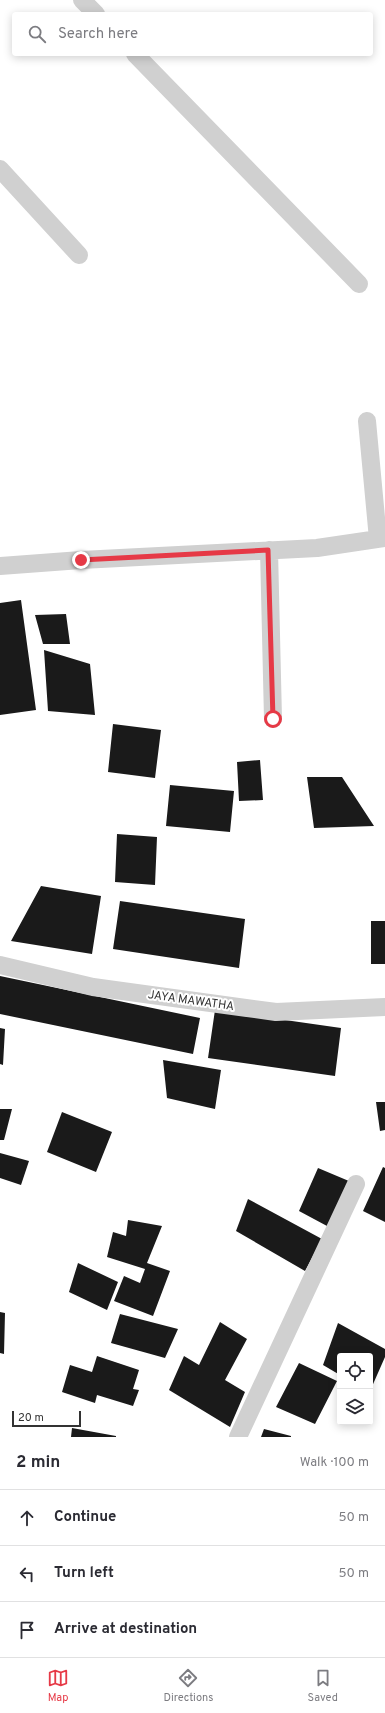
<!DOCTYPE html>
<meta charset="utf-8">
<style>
:root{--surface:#fff;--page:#f7f7f7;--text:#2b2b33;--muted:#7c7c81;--line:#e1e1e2;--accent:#e63946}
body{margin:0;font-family:Overpass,sans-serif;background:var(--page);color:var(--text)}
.controls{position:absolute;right:12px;bottom:12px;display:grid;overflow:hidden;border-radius:4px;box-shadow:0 2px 10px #0003}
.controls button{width:36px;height:36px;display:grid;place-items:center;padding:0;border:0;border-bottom:1px solid var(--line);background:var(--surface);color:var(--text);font:20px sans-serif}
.scale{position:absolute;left:12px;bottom:10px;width:69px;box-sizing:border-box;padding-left:4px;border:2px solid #333;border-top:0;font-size:11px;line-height:14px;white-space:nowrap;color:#333;-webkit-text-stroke:3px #fff;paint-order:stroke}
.stop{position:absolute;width:12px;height:12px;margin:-9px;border:3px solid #e63946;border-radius:50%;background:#fff}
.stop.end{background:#e63946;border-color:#fff;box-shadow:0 1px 4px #0008}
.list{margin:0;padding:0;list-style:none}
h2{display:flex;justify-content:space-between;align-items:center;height:52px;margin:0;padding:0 16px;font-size:17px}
h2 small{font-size:13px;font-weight:400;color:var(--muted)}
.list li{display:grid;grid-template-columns:26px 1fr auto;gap:12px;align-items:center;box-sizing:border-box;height:56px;padding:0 16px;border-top:1px solid var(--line)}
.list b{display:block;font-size:15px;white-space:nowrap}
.list em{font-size:13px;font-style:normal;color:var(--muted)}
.icon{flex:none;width:22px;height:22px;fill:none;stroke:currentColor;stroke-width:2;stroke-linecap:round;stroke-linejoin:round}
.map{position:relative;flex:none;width:385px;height:1437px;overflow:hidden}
.search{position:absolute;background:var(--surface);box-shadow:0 2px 10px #0003;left:12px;right:12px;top:12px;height:44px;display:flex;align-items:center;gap:10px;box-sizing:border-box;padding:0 14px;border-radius:4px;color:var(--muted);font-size:15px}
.sheet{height:220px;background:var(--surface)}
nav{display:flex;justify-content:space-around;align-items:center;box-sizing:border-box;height:56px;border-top:1px solid var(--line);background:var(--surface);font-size:11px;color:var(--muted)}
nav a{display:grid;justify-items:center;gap:2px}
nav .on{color:var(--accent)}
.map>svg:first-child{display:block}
</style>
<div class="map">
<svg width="385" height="1437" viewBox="0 0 385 1437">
<rect width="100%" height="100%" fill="#fff"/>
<path fill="#1a1a1a" d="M21 600 36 710 0 715V603Z
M66 614 70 644H43L35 615Z
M44 650 90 664 95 715 48 711Z
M113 724 161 730 155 778 108 772Z
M260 760 263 800 239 801 237 762Z
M307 777H342L374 826 314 828Z
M170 785 234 791 230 832 166 826Z
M117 834 157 837 155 885 115 882Z
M41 886 101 896 92 954 11 941Z
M120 901 245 919 239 968 113 949Z
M371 921H385V964H371Z
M0 976 200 1018 193 1054 0 1014Z
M215 1010 341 1028 335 1076 208 1058Z
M0 1028 5 1029 3 1065 0 1064Z
M163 1060 221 1070 215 1109 167 1098Z
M376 1102H385V1130L380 1131Z
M0 1109H12L4 1140H0Z
M62 1112 112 1132 96 1172 47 1152Z
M0 1153 29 1161 21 1185 0 1178Z
M383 1167 385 1168V1222L363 1211Z
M318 1168 356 1184 327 1226 299 1211Z
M248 1199 322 1239 305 1271 236 1231Z
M128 1220 162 1226 147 1263 170 1271 153 1316 114 1301 124 1276 140 1283 145 1269 107 1257 113 1232 126 1236Z
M78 1263 118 1282 107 1310 69 1292Z
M0 1312 5 1313 4 1354 0 1353Z
M120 1314 178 1329 165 1358 111 1343Z
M220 1322 247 1339 225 1380 245 1392 230 1427 169 1390 184 1356 199 1365Z
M338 1323 385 1349V1357L370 1391V1356H340V1375L323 1365Z
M97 1356 139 1370 133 1389 139 1390 133 1406 97 1395 95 1403 62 1392 70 1365 92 1372Z
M299 1363 337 1381 315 1424 276 1407Z
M72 1428 116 1436V1437H71Z
M264 1429 291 1436V1437H261Z"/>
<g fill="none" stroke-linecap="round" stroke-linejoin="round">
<path stroke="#d0d0d0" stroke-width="18" d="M82 0 96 14
M135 54 359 284
M0 169 79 255
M367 421 378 539
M269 550 273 719
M0 566 81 560 317 548 385 538
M0 965 93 987 276 1012 385 1007
M238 1437 356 1184"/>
</g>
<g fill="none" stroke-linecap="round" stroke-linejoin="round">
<path stroke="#e63946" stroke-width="5" d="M81 560 268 550 273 719"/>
</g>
<g text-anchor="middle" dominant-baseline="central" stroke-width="4" stroke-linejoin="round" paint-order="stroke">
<g font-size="12" fill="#333" stroke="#fff">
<text transform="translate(191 1001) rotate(8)">JAYA MAWATHA</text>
</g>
</g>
</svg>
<div class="controls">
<button><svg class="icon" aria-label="locate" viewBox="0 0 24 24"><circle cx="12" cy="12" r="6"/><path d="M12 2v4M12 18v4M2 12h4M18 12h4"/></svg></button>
<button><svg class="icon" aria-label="layers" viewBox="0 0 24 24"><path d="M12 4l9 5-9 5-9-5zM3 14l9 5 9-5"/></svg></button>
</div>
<div class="scale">20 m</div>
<div class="stop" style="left:273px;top:719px"></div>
<div class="stop end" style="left:81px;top:560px"></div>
<div class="search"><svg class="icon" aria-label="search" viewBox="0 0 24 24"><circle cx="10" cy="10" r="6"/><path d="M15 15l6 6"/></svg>Search here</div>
</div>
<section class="sheet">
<h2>2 min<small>Walk · 100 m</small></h2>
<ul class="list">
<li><svg class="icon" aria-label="ahead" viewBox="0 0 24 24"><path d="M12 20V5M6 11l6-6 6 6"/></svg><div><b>Continue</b></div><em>50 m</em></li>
<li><svg class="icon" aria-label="left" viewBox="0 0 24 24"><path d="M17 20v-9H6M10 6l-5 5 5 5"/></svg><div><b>Turn left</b></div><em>50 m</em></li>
<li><svg class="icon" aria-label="arrive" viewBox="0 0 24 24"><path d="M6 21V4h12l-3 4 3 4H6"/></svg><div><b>Arrive at destination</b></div></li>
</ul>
</section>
<nav>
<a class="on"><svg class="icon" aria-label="map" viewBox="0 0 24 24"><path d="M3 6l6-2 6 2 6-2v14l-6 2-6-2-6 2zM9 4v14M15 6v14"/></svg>Map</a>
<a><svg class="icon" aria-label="directions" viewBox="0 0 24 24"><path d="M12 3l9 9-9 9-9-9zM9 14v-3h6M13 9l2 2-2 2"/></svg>Directions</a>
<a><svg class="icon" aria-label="saved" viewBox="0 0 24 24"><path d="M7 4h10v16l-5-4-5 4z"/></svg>Saved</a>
</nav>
